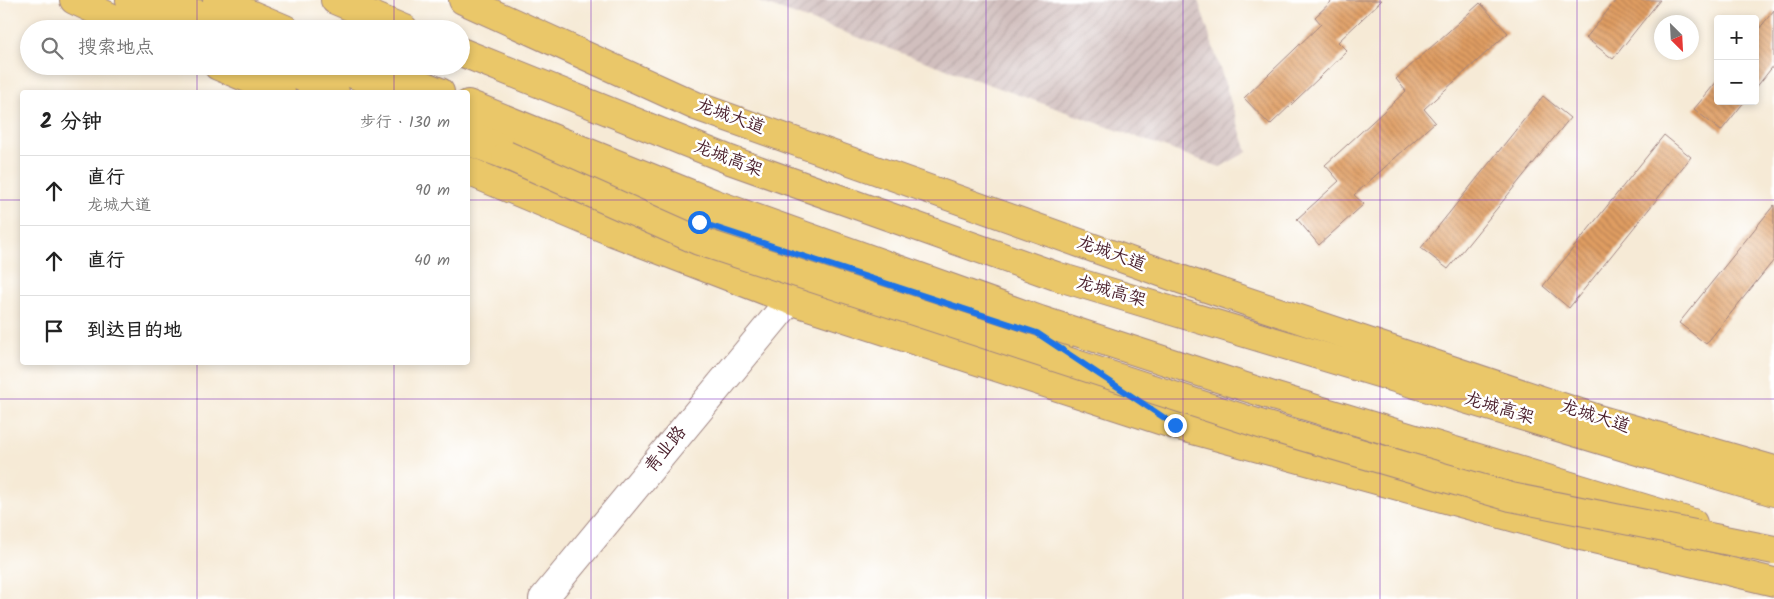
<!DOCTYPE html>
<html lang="zh">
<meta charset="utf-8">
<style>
:root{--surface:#fff;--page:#f2f2f2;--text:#222;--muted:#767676;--line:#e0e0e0}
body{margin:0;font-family:Kalam,"LXGW WenKai TC",sans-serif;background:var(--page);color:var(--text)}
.controls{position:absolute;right:15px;top:15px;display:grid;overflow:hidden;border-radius:5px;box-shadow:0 2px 8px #0003}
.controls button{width:45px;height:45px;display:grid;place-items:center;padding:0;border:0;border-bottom:1px solid var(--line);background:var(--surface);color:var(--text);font:25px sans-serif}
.compass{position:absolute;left:1654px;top:15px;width:45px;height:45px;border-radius:50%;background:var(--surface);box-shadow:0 2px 8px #0003;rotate:156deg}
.stop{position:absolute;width:15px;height:15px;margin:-11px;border:4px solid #1a73e8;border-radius:50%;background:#fff}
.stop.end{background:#1a73e8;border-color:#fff;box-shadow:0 1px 5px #0008}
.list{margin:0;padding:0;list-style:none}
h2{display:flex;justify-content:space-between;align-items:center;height:65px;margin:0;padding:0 20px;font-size:21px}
h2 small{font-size:16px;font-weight:400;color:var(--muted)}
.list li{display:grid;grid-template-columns:32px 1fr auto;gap:15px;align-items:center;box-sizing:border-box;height:70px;padding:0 20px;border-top:1px solid var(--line)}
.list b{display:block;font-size:19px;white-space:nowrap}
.list p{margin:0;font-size:16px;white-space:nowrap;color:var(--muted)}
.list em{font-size:16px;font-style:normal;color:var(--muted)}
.icon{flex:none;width:28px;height:28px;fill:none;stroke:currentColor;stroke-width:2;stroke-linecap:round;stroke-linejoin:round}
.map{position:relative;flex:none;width:1774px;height:599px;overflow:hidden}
.search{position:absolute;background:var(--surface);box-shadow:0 2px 8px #0003;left:20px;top:20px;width:450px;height:55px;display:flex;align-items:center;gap:12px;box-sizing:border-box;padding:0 18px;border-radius:28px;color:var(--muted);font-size:19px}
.panel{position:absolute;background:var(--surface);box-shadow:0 2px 8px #0003;left:20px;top:90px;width:450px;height:275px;border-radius:5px}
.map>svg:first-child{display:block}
</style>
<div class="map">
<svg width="1774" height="599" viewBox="0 0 1774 599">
<defs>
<pattern id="industrial-furrows" width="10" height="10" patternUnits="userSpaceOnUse" patternTransform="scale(1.25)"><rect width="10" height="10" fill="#d1bfbe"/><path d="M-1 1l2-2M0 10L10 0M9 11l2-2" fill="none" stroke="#b5a4a3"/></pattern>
<pattern id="building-back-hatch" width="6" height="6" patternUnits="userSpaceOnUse" patternTransform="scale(1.25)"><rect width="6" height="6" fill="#df9d62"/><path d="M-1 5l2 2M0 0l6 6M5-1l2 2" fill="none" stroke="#b77f51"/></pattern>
</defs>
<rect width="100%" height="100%" fill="#fff"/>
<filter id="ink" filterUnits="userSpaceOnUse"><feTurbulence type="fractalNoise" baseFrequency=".02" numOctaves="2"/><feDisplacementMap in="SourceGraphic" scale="10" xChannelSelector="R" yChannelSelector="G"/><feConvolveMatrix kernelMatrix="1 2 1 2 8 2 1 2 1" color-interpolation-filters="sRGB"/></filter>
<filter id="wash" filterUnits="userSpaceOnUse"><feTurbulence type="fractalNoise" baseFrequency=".0096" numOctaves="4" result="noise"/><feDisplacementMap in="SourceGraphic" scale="20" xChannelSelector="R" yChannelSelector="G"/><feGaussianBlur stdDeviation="1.12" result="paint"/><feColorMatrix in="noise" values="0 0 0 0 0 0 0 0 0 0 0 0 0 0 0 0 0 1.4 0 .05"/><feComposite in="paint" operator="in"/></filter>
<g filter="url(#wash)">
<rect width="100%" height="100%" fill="#f6ead6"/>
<path fill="url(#industrial-furrows)" d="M754 0H1198L1247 152 1220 167Z"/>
<g id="blocks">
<path fill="url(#building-back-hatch)" d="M1333 0H1382L1338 42 1347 51 1270 125 1244 98 1321 24 1315 17Z
M1616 0H1660L1613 59 1586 38Z
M1480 3 1508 33 1424 109 1435 122 1354 195 1364 204 1319 245 1297 219 1339 181 1325 165 1406 91 1396 79Z
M1774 10V65L1755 89V34Z
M1718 80V101H1745L1721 131 1694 109Z
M1543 96 1570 118 1448 269 1421 248Z
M1664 135 1691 157 1569 308 1543 286Z
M1774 205V260L1706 344 1679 323Z"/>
</g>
</g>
<g filter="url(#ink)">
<use href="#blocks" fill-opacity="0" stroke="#a08480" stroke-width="1"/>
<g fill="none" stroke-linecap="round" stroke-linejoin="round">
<defs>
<path id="minor" d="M543 599 790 300"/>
<path id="major" d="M74 0 136 29
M463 0 696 106 1183 280 1601 420 1774 470
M152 1 250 29
M218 66 281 92
M335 66 394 92
M468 125 699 222 1060 340
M468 171 613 232 790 300 1175 425 1585 537 1774 582"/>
<path id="highway" d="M130 0 194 29
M217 0 285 29
M335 0 404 29
M461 52 730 160 1056 276 1774 492
M277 66 335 92
M375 66 440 92
M468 104 713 203 1040 320 1273 396 1693 523
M468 141 506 155"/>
</defs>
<use href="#minor" stroke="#a08480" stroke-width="30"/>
<use href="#major" stroke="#a08480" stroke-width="30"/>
<use href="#highway" stroke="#a08480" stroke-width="30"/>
<use href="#minor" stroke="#fff" stroke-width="28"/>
<use href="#major" stroke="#eac769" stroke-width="28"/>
<use href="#highway" stroke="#eac769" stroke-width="28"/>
<defs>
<path id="highway-bridge" d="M506 155 699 241 1263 425 1511 497 1774 550"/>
</defs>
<use href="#highway-bridge" stroke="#a08480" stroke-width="30" stroke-linecap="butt"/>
<use href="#highway-bridge" stroke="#eac769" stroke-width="28"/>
</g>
</g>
<g fill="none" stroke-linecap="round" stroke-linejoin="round" filter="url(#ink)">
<path stroke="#1a73e8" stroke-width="6" d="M699 222 1037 333 1175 425"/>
</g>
<path fill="none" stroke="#7b2cbf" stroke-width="1" stroke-opacity="0.55" d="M197 0V29M394 0V29M591 0V599M788 0V599M986 0V599M1183 0V599M1380 0V599M1577 0V599M197 66V92M394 66V92M0 200H22M468 200H1774M197 362V599M394 362V599M0 399H1774"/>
<g text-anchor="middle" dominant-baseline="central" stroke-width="5" stroke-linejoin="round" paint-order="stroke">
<g font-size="18" fill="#4a1f2b" stroke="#fff">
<text transform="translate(730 117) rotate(20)">龙城大道</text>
<text transform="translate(728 159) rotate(21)">龙城高架</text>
<text transform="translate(1111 254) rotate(20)">龙城大道</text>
<text transform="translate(1111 292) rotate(16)">龙城高架</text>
<text transform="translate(1499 409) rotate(17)">龙城高架</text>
<text transform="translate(1595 417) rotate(18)">龙城大道</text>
<text transform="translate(666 450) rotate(-51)">青业路</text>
</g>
</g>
</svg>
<div class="controls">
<button>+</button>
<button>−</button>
</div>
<svg class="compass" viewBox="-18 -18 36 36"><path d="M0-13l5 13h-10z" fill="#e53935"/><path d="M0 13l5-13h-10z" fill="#767676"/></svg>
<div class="stop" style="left:699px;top:222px"></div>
<div class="stop end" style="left:1175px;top:425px"></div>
<div class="search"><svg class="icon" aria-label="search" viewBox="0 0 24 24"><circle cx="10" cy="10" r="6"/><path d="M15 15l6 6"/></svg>搜索地点</div>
<section class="panel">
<h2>2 分钟<small>步行 · 130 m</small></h2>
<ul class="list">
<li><svg class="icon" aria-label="ahead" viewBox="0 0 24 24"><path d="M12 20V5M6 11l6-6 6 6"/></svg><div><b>直行</b><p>龙城大道</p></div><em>90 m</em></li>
<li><svg class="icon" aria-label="ahead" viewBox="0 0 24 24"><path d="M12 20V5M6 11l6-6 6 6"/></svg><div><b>直行</b></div><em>40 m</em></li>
<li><svg class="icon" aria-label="arrive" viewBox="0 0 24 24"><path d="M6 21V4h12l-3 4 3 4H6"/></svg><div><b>到达目的地</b></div></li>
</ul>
</section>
</div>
